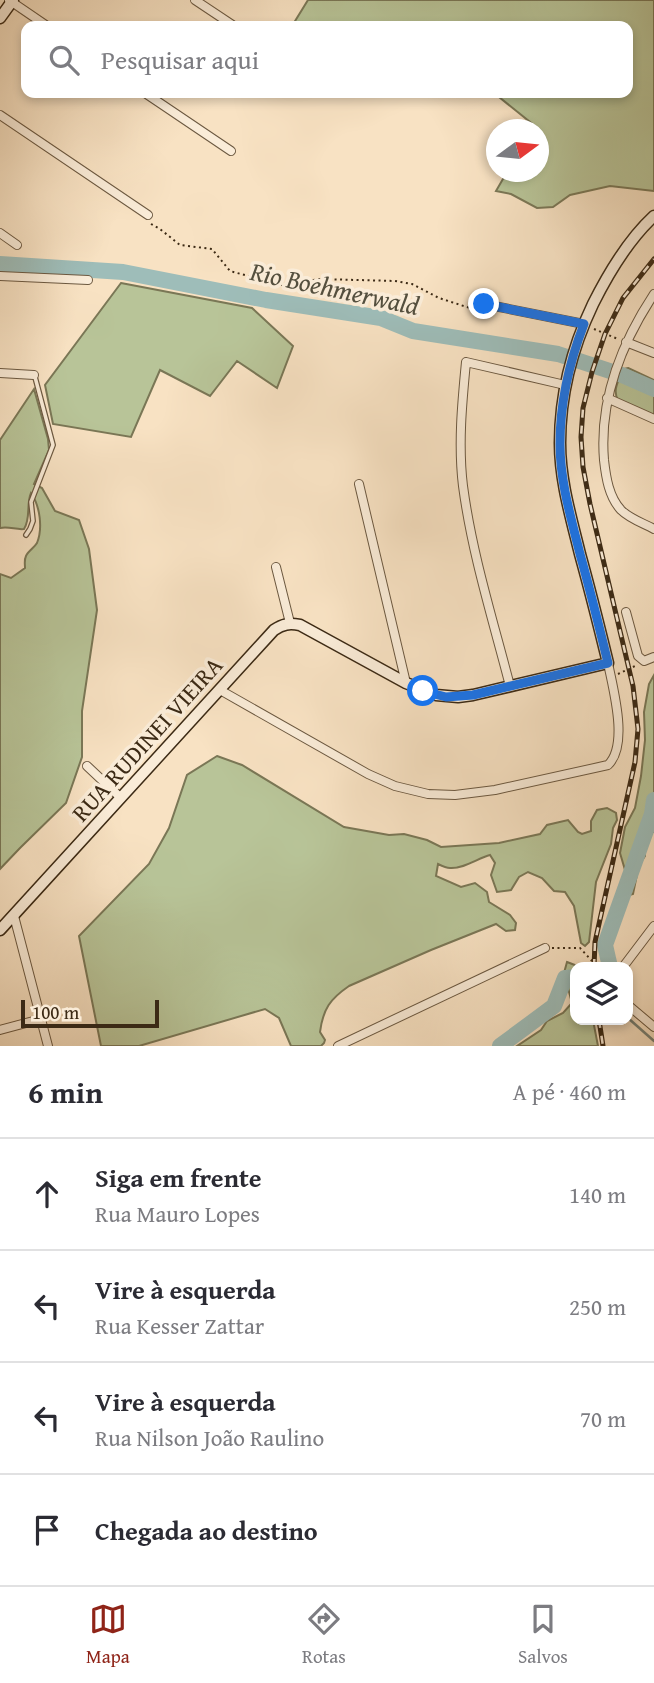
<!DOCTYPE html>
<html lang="pt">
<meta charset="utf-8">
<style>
:root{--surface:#fff;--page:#f7f7f7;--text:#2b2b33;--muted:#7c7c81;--line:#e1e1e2;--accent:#8f2418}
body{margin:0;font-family:"Gentium Book Plus",serif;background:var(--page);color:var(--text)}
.controls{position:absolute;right:21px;bottom:21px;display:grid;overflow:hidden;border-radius:14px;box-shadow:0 4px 10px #0003}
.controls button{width:63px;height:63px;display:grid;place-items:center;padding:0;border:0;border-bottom:2px solid var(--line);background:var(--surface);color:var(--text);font:35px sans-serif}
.compass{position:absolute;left:486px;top:119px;width:63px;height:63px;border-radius:50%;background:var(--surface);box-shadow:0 4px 10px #0003;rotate:75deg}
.scale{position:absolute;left:21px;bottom:18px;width:138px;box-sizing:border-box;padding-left:7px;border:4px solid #3c2a15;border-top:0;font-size:19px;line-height:24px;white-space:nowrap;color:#3c2a15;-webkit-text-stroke:5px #faecd8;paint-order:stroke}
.stop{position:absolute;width:21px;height:21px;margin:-16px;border:5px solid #1a73e8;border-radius:50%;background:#fff}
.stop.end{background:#1a73e8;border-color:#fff;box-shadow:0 2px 7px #0008}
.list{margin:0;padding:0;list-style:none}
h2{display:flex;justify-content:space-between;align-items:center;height:91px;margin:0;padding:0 28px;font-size:30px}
h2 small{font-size:23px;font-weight:400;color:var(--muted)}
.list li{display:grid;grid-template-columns:46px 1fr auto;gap:21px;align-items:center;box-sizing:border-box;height:112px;padding:0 28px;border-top:2px solid var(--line)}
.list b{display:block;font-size:26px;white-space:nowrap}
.list p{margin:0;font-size:23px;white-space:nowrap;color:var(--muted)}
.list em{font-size:23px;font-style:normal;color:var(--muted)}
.icon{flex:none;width:38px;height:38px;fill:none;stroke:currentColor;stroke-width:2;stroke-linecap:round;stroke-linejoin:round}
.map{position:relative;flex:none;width:654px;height:1046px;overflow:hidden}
.search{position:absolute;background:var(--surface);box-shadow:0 4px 10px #0003;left:21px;right:21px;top:21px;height:77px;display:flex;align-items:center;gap:18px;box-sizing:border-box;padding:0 24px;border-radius:14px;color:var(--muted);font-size:26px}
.sheet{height:539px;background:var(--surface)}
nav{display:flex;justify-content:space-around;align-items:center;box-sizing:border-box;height:98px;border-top:2px solid var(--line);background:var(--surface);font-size:19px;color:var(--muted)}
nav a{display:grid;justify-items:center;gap:4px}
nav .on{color:var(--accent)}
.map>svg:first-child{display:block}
</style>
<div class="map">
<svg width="654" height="1046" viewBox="0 0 654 1046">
<rect width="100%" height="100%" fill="#f8e2c3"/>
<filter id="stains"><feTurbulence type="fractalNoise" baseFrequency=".00286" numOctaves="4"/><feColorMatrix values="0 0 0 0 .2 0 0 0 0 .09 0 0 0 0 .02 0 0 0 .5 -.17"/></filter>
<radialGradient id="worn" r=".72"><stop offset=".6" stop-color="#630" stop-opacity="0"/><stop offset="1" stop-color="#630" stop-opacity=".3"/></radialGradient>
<path fill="#b8c498" stroke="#7a7756" stroke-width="2" d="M308 0H654V191L610 186 570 195 553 207 537 208 511 194 496 191 507 172H538V130L533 129 535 126 494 93H628V26H292Z
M121 283 252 308 293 346 277 388 237 361 210 396 160 370 131 437 53 424 45 385Z
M628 368 654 380V415L618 400C612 390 619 380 623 369Z
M34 389 48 439 49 450 34 484 42 488 55 511 79 520 89 549 97 610 82 711V757L66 803 20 848 0 869V574L11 578 25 568C25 564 24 560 26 556 28 551 34 548 37 543 43 528 40 506 31 493 26 505 31 518 24 529 16 530 9 526 0 528V440Z
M654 675V832H652L644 846 645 856 639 865 633 894 626 896 621 886 625 870 620 853 625 827 635 808 641 776 645 740 644 712 649 684Z
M217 756 242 765 344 827 389 835 404 834 427 840 441 847 499 843 540 834 547 825 568 820 578 832 582 834 591 831V821L597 810 607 808 616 813 617 820 613 828 611 844 596 882 589 942 585 946 581 943 574 906 565 892 554 891 542 878 528 872 519 877 511 890 497 892 491 875 495 863 490 855C478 858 464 869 450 868 446 868 442 866 438 864L436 876 461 887 475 883 487 892 489 902 510 915 516 923 515 930 506 931 496 924 431 950 349 986C330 999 323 1009 320 1032L325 1040 324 1043 321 1046H291L279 1018 265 1009 139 1046H101L79 936 149 864 169 828 187 775Z
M567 962 580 967H575V1020H593L598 1046H517L541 1030 547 1021 563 1013 572 1003 564 973Z"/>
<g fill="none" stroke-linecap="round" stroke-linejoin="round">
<path stroke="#778277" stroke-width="2.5" d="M628 1018 654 1041"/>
<path stroke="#9ebdb9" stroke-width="16" d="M0 264 123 272 266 300 381 318 413 331 558 354 622 375 654 389
M610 967 605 945 652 814 654 800
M500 1046 554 1006 565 978 575 977"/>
<defs>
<path id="lane" d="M26 535 30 529 33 521 31 502 53 445 35 377"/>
<path id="street" d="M9 0 47 26
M195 0 234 26
M145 93 231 151
M0 115 148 215
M0 233 17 245
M0 276 88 280
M654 294C621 344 599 399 604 460 606 478 609 497 621 510 630 519 643 523 654 529
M484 304 584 324
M626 342 654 353
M0 373 34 375
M607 398 654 419
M359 484 406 683
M276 567 290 623
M626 612 638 656 644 661 654 657
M510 686C493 620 472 554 463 486 458 445 462 403 466 362L565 385
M220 690 368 774 395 786 428 794 455 795 495 790 608 765C629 745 613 689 608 663
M87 766 121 798
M14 916 48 1046
M623 967 654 926
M628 1005 654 1027
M0 1030 41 1019
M338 1046 545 948"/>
<path id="secondary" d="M0 18 13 0
M0 930 274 630C283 624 289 623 300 625L406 683 436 695 458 697 473 695 608 663C599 626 590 590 580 554 571 517 560 481 560 443 560 394 572 348 593 304 609 272 628 240 654 216"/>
</defs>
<use href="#lane" stroke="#6b5840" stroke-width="6"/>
<use href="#street" stroke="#6b5840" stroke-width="10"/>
<use href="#secondary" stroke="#3c2a15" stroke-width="13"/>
<path stroke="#3c2a15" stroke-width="2" stroke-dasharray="2 3.5" stroke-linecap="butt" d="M151 224 160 229 180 245 212 249 230 271 281 285 320 279 395 281 412 284 439 298 473 309 476 307
M594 329 618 339
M618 674 635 666
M552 948H580L592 961 593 967"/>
<use href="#lane" stroke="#faecd8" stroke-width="3.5"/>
<use href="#street" stroke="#faecd8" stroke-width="8"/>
<use href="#secondary" stroke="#faecd8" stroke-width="10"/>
<defs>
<path id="rail" d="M594 967 595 942 635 762 638 729 633 686 590 504 583 467 581 437 583 408 592 372 605 334 623 298 654 259
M599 1020 603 1046"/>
</defs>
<use href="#rail" stroke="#3c2a15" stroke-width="5"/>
<use href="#rail" stroke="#faecd8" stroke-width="2.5" stroke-dasharray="8" stroke-linecap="butt"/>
</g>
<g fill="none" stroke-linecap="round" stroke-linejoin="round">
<path stroke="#1a73e8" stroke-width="9" d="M423 691 446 697 473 695 608 663C599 626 590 590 580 554 571 518 560 481 560 444 560 402 569 363 584 324L484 304"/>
</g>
<g text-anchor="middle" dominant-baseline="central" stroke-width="7" stroke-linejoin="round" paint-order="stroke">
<g font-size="24" fill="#3c2a15" stroke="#faecd8">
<text transform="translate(147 739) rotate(-48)">RUA RUDINEI VIEIRA</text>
</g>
<g font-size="26" font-style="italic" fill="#544f3e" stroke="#faecd8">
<text transform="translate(335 288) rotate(12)">Rio Boehmerwald</text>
</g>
</g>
<rect width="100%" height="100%" filter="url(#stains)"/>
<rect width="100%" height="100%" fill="url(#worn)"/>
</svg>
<div class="controls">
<button><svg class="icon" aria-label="layers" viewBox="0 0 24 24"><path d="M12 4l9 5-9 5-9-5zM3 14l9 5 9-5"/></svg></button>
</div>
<svg class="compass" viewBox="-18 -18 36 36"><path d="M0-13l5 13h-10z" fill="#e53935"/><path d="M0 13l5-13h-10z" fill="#7c7c81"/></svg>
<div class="scale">100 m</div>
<div class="stop" style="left:423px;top:691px"></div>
<div class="stop end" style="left:484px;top:304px"></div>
<div class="search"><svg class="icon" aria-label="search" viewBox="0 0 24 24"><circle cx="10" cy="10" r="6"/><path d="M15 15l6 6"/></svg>Pesquisar aqui</div>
</div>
<section class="sheet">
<h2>6 min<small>A pé · 460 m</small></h2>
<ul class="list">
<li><svg class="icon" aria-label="ahead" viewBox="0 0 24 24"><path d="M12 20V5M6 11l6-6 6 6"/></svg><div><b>Siga em frente</b><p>Rua Mauro Lopes</p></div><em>140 m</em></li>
<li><svg class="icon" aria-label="left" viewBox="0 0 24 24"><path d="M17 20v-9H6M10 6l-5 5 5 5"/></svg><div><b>Vire à esquerda</b><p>Rua Kesser Zattar</p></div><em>250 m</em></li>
<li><svg class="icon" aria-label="left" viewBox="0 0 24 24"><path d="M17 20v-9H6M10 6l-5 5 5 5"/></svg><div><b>Vire à esquerda</b><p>Rua Nilson João Raulino</p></div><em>70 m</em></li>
<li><svg class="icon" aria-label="arrive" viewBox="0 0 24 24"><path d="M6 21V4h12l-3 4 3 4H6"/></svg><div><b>Chegada ao destino</b></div></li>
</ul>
</section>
<nav>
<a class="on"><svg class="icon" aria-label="map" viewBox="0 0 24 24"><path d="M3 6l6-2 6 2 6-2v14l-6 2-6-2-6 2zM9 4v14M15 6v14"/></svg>Mapa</a>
<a><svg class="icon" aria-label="directions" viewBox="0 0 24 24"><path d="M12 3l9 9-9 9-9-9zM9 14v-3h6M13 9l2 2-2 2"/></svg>Rotas</a>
<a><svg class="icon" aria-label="saved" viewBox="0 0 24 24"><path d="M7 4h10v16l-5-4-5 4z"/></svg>Salvos</a>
</nav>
